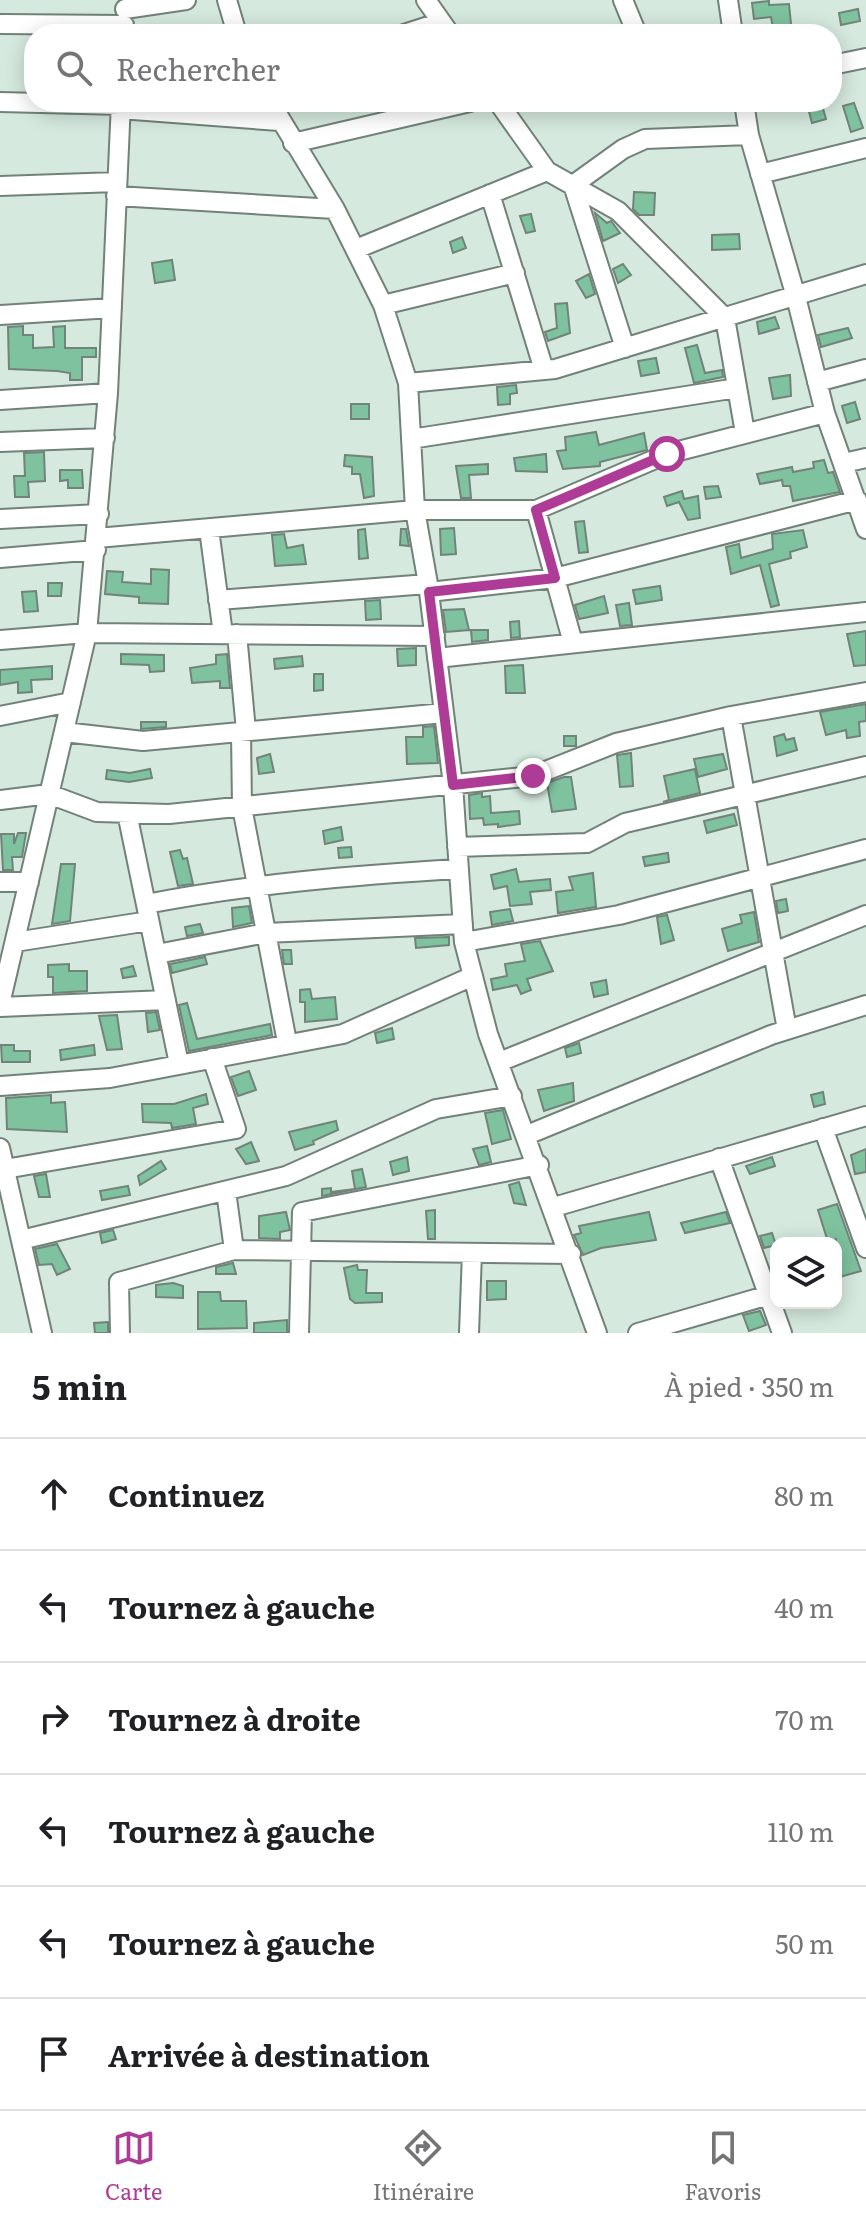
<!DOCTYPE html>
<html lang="fr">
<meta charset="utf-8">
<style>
:root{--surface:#fff;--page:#f2f2f2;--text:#202124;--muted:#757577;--line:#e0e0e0;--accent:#ae3b95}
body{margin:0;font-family:Literata,serif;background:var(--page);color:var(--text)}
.controls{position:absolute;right:24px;bottom:24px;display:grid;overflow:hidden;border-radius:16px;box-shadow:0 4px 20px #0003}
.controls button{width:72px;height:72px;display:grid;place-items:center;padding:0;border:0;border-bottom:2px solid var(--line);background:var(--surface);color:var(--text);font:40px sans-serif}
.stop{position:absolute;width:24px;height:24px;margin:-18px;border:6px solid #ae3b95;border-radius:50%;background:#fff}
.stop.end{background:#ae3b95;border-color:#fff;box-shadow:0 2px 8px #0008}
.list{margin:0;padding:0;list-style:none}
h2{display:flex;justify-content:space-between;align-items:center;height:104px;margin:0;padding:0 32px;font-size:34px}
h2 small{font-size:26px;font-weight:400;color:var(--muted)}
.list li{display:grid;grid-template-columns:52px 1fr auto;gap:24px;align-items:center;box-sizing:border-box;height:112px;padding:0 32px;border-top:2px solid var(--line)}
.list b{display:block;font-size:30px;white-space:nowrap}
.list em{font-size:26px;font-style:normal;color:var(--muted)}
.icon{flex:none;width:44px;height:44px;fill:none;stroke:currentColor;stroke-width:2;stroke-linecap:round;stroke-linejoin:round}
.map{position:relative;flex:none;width:866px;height:1333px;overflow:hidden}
.search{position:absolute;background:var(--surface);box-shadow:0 4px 20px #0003;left:24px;right:24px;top:24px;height:88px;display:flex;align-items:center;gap:20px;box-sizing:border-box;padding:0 28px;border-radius:32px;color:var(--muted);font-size:30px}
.sheet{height:776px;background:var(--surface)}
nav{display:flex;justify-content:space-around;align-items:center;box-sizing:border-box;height:112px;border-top:2px solid var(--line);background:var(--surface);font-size:22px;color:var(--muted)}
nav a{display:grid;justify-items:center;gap:4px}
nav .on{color:var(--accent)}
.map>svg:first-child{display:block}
</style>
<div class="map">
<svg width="866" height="1333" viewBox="0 0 866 1333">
<rect width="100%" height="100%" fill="#d5e9de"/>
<path fill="#7ec29f" stroke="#728379" stroke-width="2" d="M769 1V5L789 4 792 34H774L771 17 754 19 752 3Z
M858 9 860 21 841 25 839 13Z
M854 103 863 128 851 132 843 106Z
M822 105 826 119 812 123 808 108Z
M634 192 655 193 654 215H639L633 209Z
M595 213 607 223 611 221 620 233 603 241Z
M531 214 535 231 526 233 520 216Z
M739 234 740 249 712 250V235Z
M462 237 466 248 453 253 450 242Z
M172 260 175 280 155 283 152 263Z
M623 264 631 275 618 283 613 269Z
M589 274 595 294 586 298 576 281Z
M567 303 570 333 548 341 545 332 557 328 555 304Z
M775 317 779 328 759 334 757 322Z
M23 326V335H33V348L54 347 53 327 65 326V348H96V357H82V380H70V373L57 371 9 369 8 327Z
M848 328 852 338 821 347 818 335Z
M697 345 705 373 722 370 723 377 694 383 685 348Z
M656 358 659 373 641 376 638 361Z
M790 375 791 396 773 399 769 378Z
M516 385 517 393 510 394V404L498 405 497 387Z
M855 402 860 419 847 423 842 406Z
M351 404H369V419H351Z
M596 432 599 445 644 433 647 450 600 462V466L563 469 557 451 566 450 565 437Z
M44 452 45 481 28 482 29 497H15L14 476H25L24 453Z
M546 454 547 472 516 471 514 458Z
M345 455 372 457 374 496 364 498 360 474H352V467L344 466Z
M824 460 828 473 833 472 840 492 793 501 790 486H783L782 480 760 484 757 474 792 467 793 472 814 468 813 462Z
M488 464V474L469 475 471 498H461L456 466Z
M60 470H82L83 488H68V480L60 481Z
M718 486 721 497 706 499 704 487Z
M682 491 684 499 698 496 700 518 688 520 679 502 667 506 664 497Z
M584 521 588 552 579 553 575 522Z
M454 528 456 554 441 555 440 529Z
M365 529 368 558 359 559 358 530Z
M401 529H406L409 546 400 545Z
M803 530 807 547 790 552 791 558 769 564 779 605 771 607 760 565 731 574 726 547 739 544 741 558 773 549 772 534Z
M284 534 287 548 303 545 306 564 275 566 272 535Z
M151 569 169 570 168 604 139 603V597L105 594 107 571 123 572 122 582 151 584Z
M48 583H62L61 596H48Z
M660 586 662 600 636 604 633 590Z
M36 591 38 611 24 612 22 592Z
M604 596 608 613 579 619 575 605Z
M380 600 381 619 366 620 365 601Z
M629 603 632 625 620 626 616 605Z
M464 609 469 630 446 632 443 610Z
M519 621 520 637 511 638 510 622Z
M471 630H488V640L472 642Z
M866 631V665L854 666 847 634Z
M416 648V665L398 666 397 649Z
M121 654 164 655V671L150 672 149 665 121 664Z
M227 654 230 688H220V681L192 683 190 668 216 664V655Z
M302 656 303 666 275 669 274 659Z
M523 665 525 693H506L505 666Z
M52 666V679L31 680 32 692 18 693V682L0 685V670Z
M314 674H323V690L314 691Z
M866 704V721L859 722 860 736 847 738 846 730 826 735 820 712Z
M141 722H166V727L141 729Z
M434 726 438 763 407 764 406 737H423V727Z
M784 734 786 740 794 738 797 750 777 756 774 737Z
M564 736H576V746H564Z
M631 753 633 786 620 787 617 755Z
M270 754 274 772 259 774 257 758Z
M723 754 727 769 698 777 694 759Z
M150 769 152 778 129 782 106 779 107 770 130 773Z
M695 769 700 793 663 802 669 800 664 776Z
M564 777H571L576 809 552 812 547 783Z
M482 793V797L490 796 491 813 519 811 520 824 498 827V824L484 825 483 818 470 819 469 795Z
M734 814 737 825 707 833 704 821Z
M341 827 343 840 325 844 323 831Z
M18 833H26L22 857H12L13 870H3L1 834H14V844Z
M351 847 352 857 339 858 338 848Z
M180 850 183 859 187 858 193 884 178 886 170 852Z
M668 853 669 862 645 866 643 857Z
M61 864H75L70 921 52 924Z
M516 869 519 882 550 879 551 890 530 892 532 904 510 906 507 886 494 889 491 875Z
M593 873 596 907 558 913 556 892 573 890 569 877Z
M786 899 788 911 778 913 776 901Z
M249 906 252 923 233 927 232 908Z
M510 909 513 921 492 925 490 912Z
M754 912 759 942 728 951 722 929 742 923 740 915Z
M667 915 674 940 661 944 657 917Z
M200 924 203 933 187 936 185 927Z
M449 937V945L416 948 415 938Z
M540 941 553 971 527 979 531 990 521 994 517 985 493 990 491 979 507 976 505 964 525 961 521 944Z
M282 950H291L292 964H284Z
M205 957 207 964 172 973 170 964Z
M69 964V971H87V991L53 993V977H48V965Z
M133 966 136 976 123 978 121 969Z
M606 980 608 994 594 997 591 983Z
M310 989 312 999 335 997 337 1019 305 1022V1002H300V990Z
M187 1003 197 1039 270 1024 272 1035 189 1051 179 1005Z
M156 1012 160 1030 148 1032 146 1013Z
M117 1015 122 1049 107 1050 99 1016Z
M392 1028 394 1039 377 1043 375 1033Z
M579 1043 581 1053 567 1057 565 1048Z
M1 1045H14V1051H30V1062H2Z
M94 1045 95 1055 61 1060 60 1050Z
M249 1071 256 1090 238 1096 231 1077Z
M573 1083 574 1101 544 1111 538 1090Z
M823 1092 825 1104 814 1107 811 1095Z
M206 1094 208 1104 193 1108 196 1124 172 1128 171 1123 143 1122 142 1104H174Z
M51 1095V1103L65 1102 67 1132 7 1129 6 1098Z
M503 1110 511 1139 492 1144 485 1113Z
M336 1121 338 1130 313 1141 314 1144 295 1150 289 1132Z
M251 1142 259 1161 246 1164 236 1149Z
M487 1146 491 1162 479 1165 473 1149Z
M866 1149V1172L855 1174 851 1155Z
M407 1157 409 1171 393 1175 390 1162Z
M772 1157 775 1166 750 1174 746 1166Z
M161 1161 166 1169 140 1185 138 1176Z
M362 1169 366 1187 322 1196V1189L331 1188V1192L355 1189 352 1171Z
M46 1174 50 1197H39L34 1176Z
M519 1182 526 1205 514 1203 509 1185Z
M128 1186 130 1195 102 1200 100 1191Z
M837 1204 861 1271 836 1278V1239L828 1242 818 1210Z
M435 1210V1239H428L426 1211Z
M286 1212 290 1230 280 1232V1239L259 1238V1216Z
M649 1212 656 1240 601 1248 583 1255 574 1235 581 1233 579 1226Z
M726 1212 730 1223 685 1233 681 1223Z
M113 1230 116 1239 102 1243 100 1233Z
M772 1233 776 1245 764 1248 760 1236Z
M57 1244 70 1269 57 1275 52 1264 39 1265 35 1249Z
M233 1263 236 1274H216V1267Z
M357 1265 358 1270H367L366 1293H382V1302L355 1303 350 1299 344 1268Z
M487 1281H506V1299L487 1300Z
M173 1283 183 1286V1298L156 1297V1285Z
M198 1292H220L221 1301H246L247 1328 198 1329Z
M760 1311 766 1325 749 1331 743 1315Z
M287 1320V1333H254V1323Z
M108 1322V1333H95L94 1323Z"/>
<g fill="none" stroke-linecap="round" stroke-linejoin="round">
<defs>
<path id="minor" d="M227 0 237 34
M426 0 450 34
M623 0 637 34
M728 0 733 34
M125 9 186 0
M0 24 124 25
M404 34 441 22
M832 65 866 58
M0 102 121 105
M270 102 335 209 383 305 408 383 415 510 428 584 453 785 464 942 488 1034 597 1333
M498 102 547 171 618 211 725 318 745 433
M744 102 749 135 796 297 825 413 866 529
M120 109 279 121
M293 143 470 102
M760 174 866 148
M0 186 117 182
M490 194 544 370
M116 196 335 209
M356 249 547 171
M383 305 515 273
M0 315 112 308
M625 348 573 185 623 149 645 139 749 135
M817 382 866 369
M408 383 555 369 866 274
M0 400 108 393
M411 439 737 388
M0 442 105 438
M844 463 866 458
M536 510 573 643
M0 519 99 514
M209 529 223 634
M97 538 415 510H536L667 454 825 413
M0 558 96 550
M429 592 555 578 857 500
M218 600 428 584
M237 634 246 731
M0 640 87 633 435 636
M437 658 866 612
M0 716 71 702
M731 716 787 1030
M64 732 143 741 444 713
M241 732 242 807 287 1042
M0 800 49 794 97 812 169 814 533 776 616 743 731 716 866 692
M127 813 179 1064
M457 847 587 843 625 823 866 766
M0 882H29
M146 904C249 884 354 875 459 869
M15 942 149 921
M464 942 619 915 866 849
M157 954 266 933 463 924
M0 1004 87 633 108 393 121 102
M0 1007 166 1000
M499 1062 866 915
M0 1086 110 1078 343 1034 473 976
M823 1128 866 1248
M527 1135 771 1035 866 1005
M0 1148 42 1333
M719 1158 782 1333
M5 1169 236 1129 212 1058
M226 1191 234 1250
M554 1207 866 1116
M21 1240 286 1176 436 1109 512 1096
M120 1333 119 1282 234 1250 571 1254
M299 1333 302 1212 539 1165
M469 1333 472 1253
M638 1333 769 1295"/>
</defs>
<use href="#minor" stroke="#718279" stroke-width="22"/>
<use href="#minor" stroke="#fff" stroke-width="18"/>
</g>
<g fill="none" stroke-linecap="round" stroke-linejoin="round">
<path stroke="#ae3b95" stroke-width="10" d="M533 776 453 785 429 592 555 578 536 510 667 454"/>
</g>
</svg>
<div class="controls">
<button><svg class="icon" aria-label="layers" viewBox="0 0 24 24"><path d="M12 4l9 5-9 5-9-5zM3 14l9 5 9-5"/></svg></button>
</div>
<div class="stop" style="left:667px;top:454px"></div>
<div class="stop end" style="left:533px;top:776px"></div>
<div class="search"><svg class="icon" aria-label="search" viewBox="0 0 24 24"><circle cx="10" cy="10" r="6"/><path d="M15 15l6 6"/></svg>Rechercher</div>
</div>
<section class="sheet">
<h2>5 min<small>À pied · 350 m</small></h2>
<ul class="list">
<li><svg class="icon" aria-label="ahead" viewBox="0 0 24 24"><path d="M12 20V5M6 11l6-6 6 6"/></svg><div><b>Continuez</b></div><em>80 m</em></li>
<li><svg class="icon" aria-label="left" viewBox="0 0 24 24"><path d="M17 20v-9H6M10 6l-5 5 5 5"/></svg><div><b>Tournez à gauche</b></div><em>40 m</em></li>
<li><svg class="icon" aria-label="right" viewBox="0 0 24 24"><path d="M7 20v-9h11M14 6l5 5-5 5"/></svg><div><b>Tournez à droite</b></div><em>70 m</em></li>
<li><svg class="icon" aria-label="left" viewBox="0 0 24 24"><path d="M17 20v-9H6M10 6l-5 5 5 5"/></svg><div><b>Tournez à gauche</b></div><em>110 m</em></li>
<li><svg class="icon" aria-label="left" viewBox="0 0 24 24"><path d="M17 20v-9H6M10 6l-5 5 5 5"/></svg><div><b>Tournez à gauche</b></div><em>50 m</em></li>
<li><svg class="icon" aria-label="arrive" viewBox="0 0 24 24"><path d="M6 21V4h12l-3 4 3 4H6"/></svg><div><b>Arrivée à destination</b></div></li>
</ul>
</section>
<nav>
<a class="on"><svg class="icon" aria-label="map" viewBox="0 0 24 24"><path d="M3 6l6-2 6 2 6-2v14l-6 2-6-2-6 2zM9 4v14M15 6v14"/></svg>Carte</a>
<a><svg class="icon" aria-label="directions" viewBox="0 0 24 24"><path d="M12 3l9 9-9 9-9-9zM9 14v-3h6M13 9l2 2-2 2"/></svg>Itinéraire</a>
<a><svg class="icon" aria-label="saved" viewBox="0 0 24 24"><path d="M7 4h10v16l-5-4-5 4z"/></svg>Favoris</a>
</nav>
